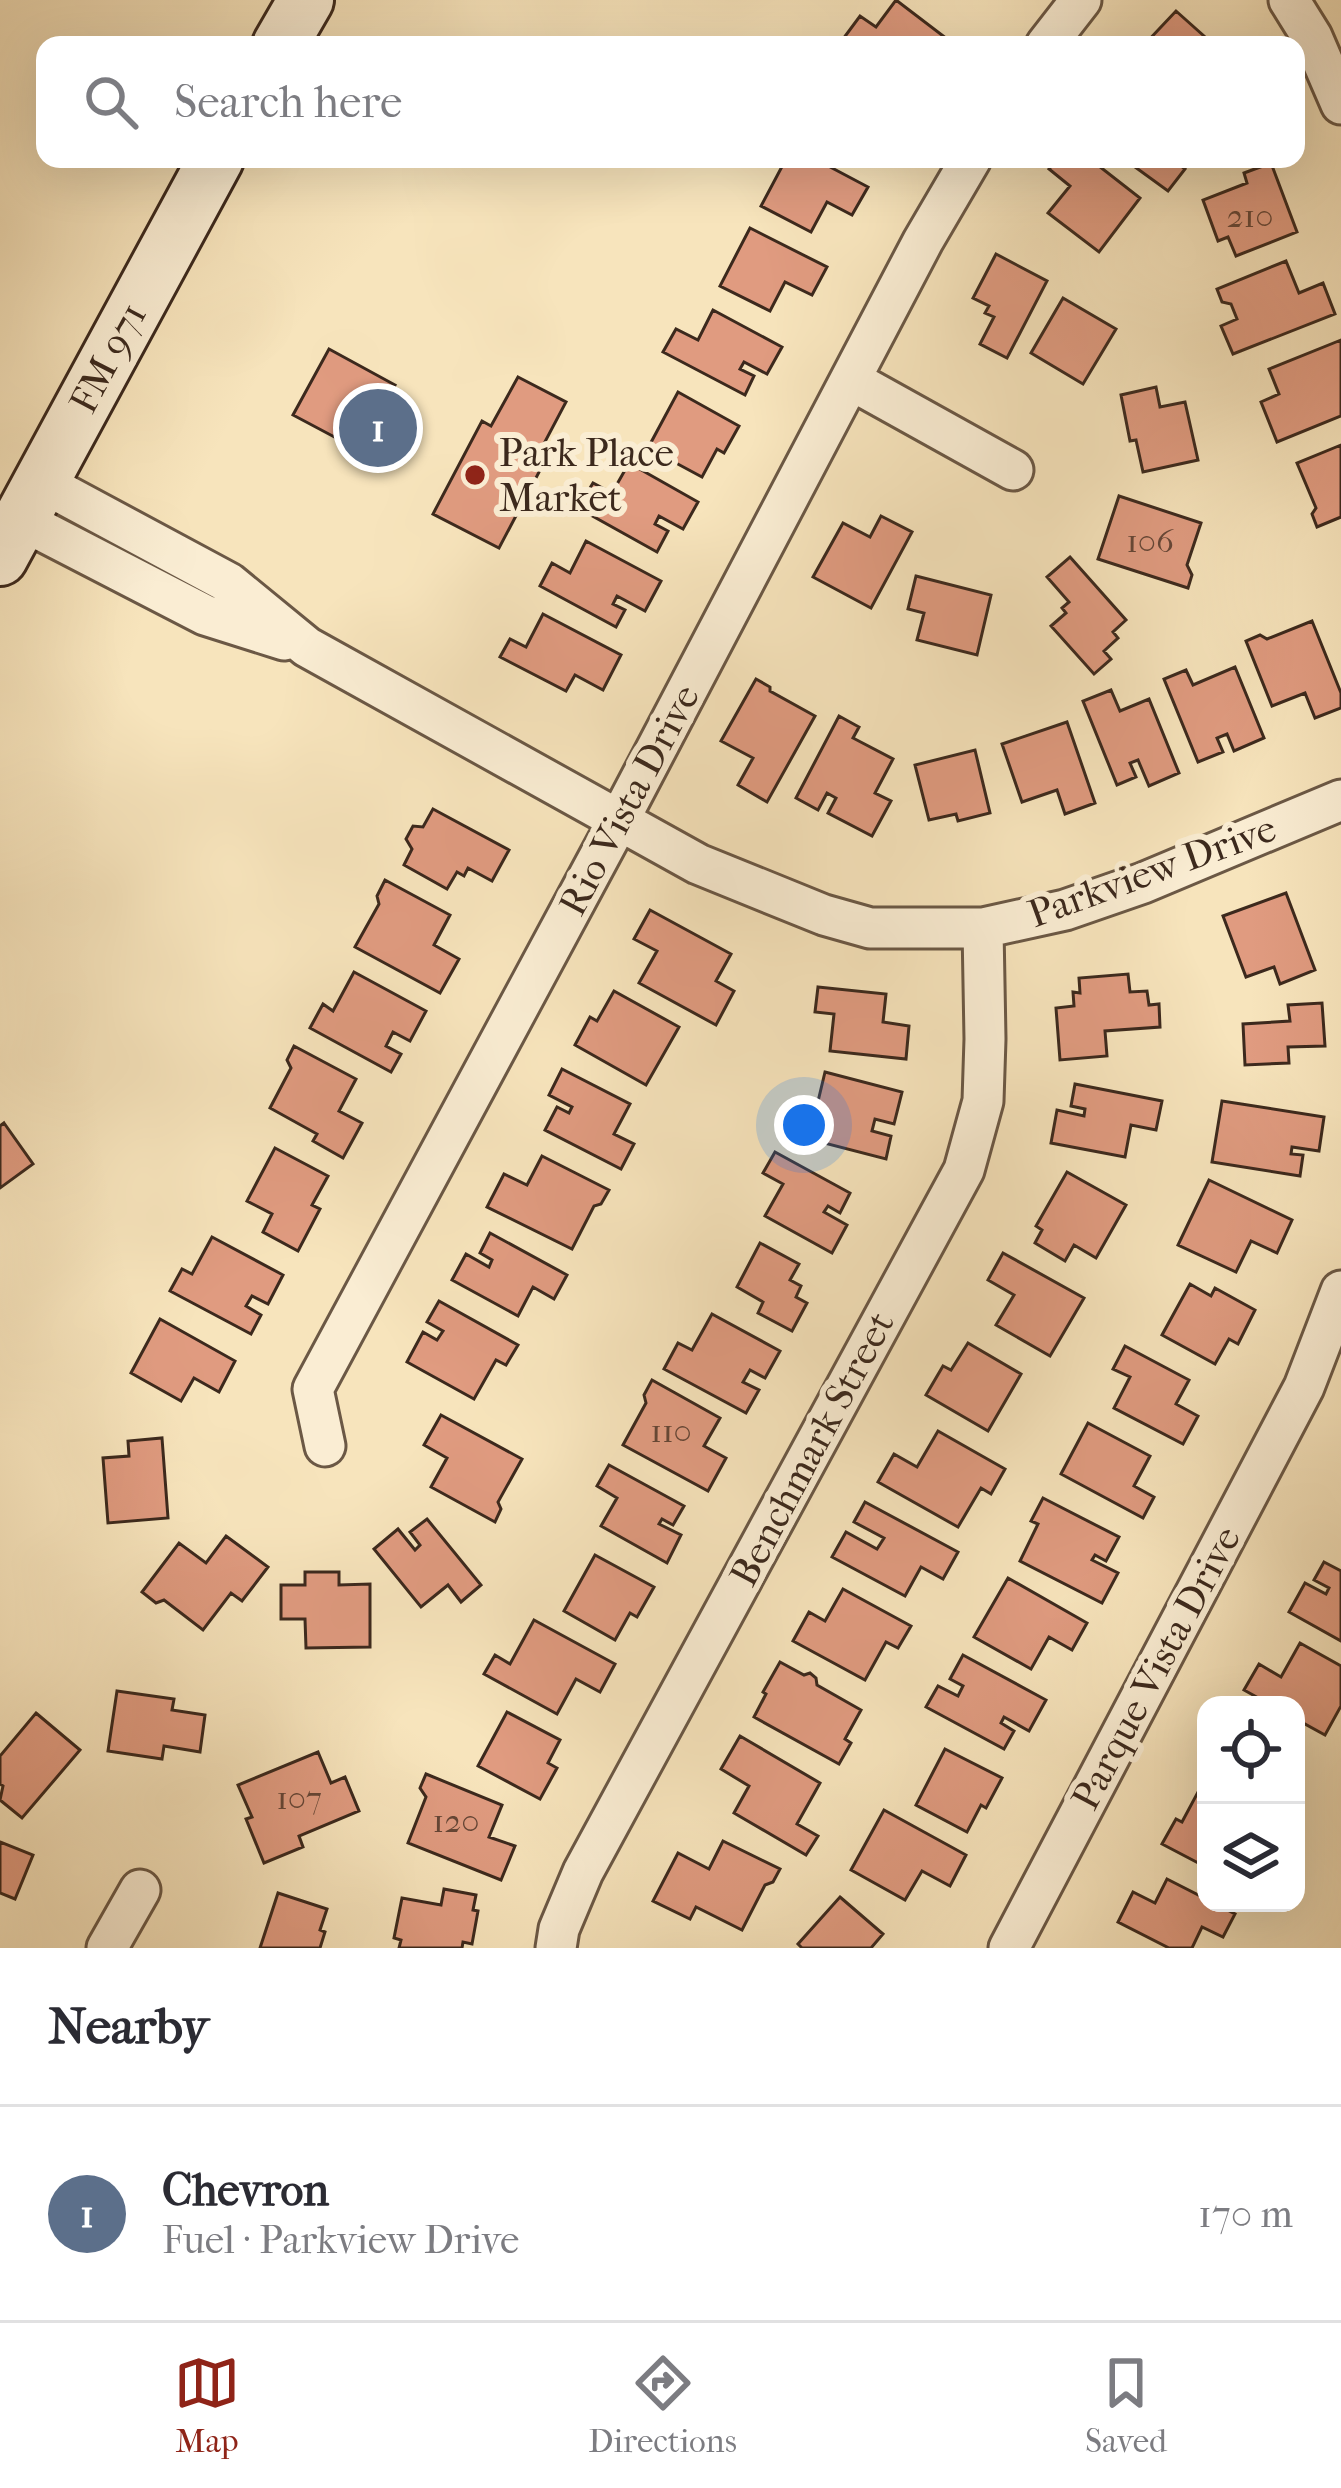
<!DOCTYPE html>
<meta charset="utf-8">
<style>
:root{--surface:#fff;--page:#f2f2f3;--text:#2b2b33;--muted:#7c7c81;--line:#e1e1e2;--accent:#8f2418}
body{margin:0;font-family:"IM FELL French Canon",serif;background:var(--page);color:var(--text)}
.controls{position:absolute;right:36px;bottom:36px;display:grid;overflow:hidden;border-radius:24px;box-shadow:0 12px 48px #0002}
.controls button{width:108px;height:108px;display:grid;place-items:center;padding:0;border:0;border-bottom:3px solid var(--line);background:var(--surface);color:var(--text);font:60px sans-serif}
.you{position:absolute;left:804px;top:1125px;width:42px;height:42px;margin:-30px;border:9px solid #fff;border-radius:50%;background:#1a73e8;box-shadow:0 0 0 18px #1a73e833}
.badge{display:grid;place-items:center;width:78px;height:78px;border-radius:50%;background:var(--accent);color:#fff;font-size:39px;font-weight:700}
.pin{position:absolute;translate:-50% -50%;border:6px solid #fff;box-shadow:0 3px 12px #0006}
.list{margin:0;padding:0;list-style:none}
h2{display:flex;justify-content:space-between;align-items:center;height:156px;margin:0;padding:0 48px;font-size:51px}
h2 small{font-size:39px;font-weight:400;color:var(--muted)}
.list li{display:grid;grid-template-columns:78px 1fr auto;gap:36px;align-items:center;box-sizing:border-box;height:216px;padding:0 48px;border-top:3px solid var(--line)}
.list b{display:block;font-size:45px;white-space:nowrap}
.list p{margin:0;font-size:39px;white-space:nowrap;color:var(--muted)}
.list em{font-size:39px;font-style:normal;color:var(--muted)}
.icon{flex:none;width:66px;height:66px;fill:none;stroke:currentColor;stroke-width:2;stroke-linecap:round;stroke-linejoin:round}
.map{position:relative;flex:none;width:1341px;height:1948px;overflow:hidden}
.search{position:absolute;background:var(--surface);box-shadow:0 12px 48px #0002;left:36px;right:36px;top:36px;height:132px;display:flex;align-items:center;gap:30px;box-sizing:border-box;padding:0 42px;border-radius:24px;color:var(--muted);font-size:45px}
.sheet{height:372px;background:var(--surface)}
nav{display:flex;justify-content:space-around;align-items:center;box-sizing:border-box;height:168px;border-top:3px solid var(--line);background:var(--surface);font-size:33px;color:var(--muted)}
nav a{display:grid;justify-items:center;gap:6px}
nav .on{color:var(--accent)}
.map>svg:first-child{display:block}
</style>
<div class="map">
<svg width="1341" height="1948" viewBox="0 0 1341 1948">
<rect width="100%" height="100%" fill="#f7e4bc"/>
<filter id="stains"><feTurbulence type="fractalNoise" baseFrequency=".00167" numOctaves="4"/><feColorMatrix values="0 0 0 0 .2 0 0 0 0 .09 0 0 0 0 .02 0 0 0 .5 -.17"/></filter>
<radialGradient id="worn" r=".72"><stop offset=".6" stop-color="#630" stop-opacity="0"/><stop offset="1" stop-color="#630" stop-opacity=".3"/></radialGradient>
<path fill="#e09b80" stroke="#3c291d" stroke-width="3" d="M896 0 955 45H851L843 39 860 16 876 27Z
M1176 11 1214 45H1144Z
M786 159H815L868 187 852 215 827 202 811 232 761 206Z
M1057 159H1090L1140 198 1099 252 1048 213 1070 186 1049 169Z
M1124 159H1172L1185 169 1168 191Z
M1271 163 1297 232 1236 256 1228 237 1218 241 1203 200 1247 183 1244 173Z
M750 228 827 267 812 295 785 282 770 311 720 286Z
M996 254 1047 281 1007 358 980 344 994 317 985 313 989 306 973 298Z
M1286 261 1299 293 1323 283 1335 314 1233 354 1221 326 1237 319 1231 304 1222 302 1217 289Z
M1063 298 1116 329 1083 384 1031 353Z
M713 310 782 347 767 374 744 362 740 369 754 376 745 395 663 352 676 329 698 340Z
M1341 340V416L1277 442 1261 402 1279 394 1269 369Z
M329 349 395 385 359 450 293 415Z
M518 377 566 402 539 453 547 457 499 548 433 514 482 421 491 426Z
M1156 387 1160 407 1185 402 1198 460 1143 472 1136 440 1130 441 1121 395Z
M678 392 739 426 724 453 717 449 702 477 648 448Z
M1341 445V517L1317 527 1312 514 1316 508 1297 463Z
M629 463 698 502 683 529 659 516 655 524 668 531 657 552 578 508 593 483 612 493Z
M1119 496 1201 523 1187 565 1192 575 1188 588 1098 559Z
M881 516 912 532 871 608 813 577 843 523 870 537Z
M586 541 661 581 645 611 617 596 613 604 625 610 616 627 540 586 552 563 570 573Z
M1070 557 1126 620 1113 632 1118 638 1104 651 1111 659 1094 674 1051 626 1066 613 1062 608 1069 602 1047 577Z
M916 576 991 595 977 655 917 640 924 613 908 609Z
M543 614 621 655 603 690 575 675 566 691 500 657 510 639 526 647Z
M1312 621 1341 693V708L1315 718 1305 693 1272 706 1246 641 1260 635 1267 639Z
M1235 667 1264 738 1234 751 1227 734 1217 738 1223 752 1198 762 1164 679 1186 670 1193 685Z
M756 679 770 687V691L815 716 767 802 738 785 753 758 721 741Z
M1111 690 1120 711 1149 699 1179 773 1149 786 1138 760 1130 763 1136 777 1117 785 1083 701Z
M839 716 859 727 853 738 893 759 875 793 891 801 872 836 828 813 836 798 827 793 818 810 796 798Z
M1067 722 1095 803 1065 814 1057 790 1022 802 1002 744Z
M975 750 990 813 958 821 956 814 929 820 915 765Z
M433 809 509 850 492 881 468 868 464 876 457 872 447 889 404 865 412 849 406 839 413 826 423 827Z
M385 880 450 915 434 945 459 959 440 993 355 947 379 904 377 896Z
M1286 893 1315 970 1280 984 1274 967 1246 977 1223 916Z
M650 910 731 954 716 981 734 991 716 1025 639 983 657 951 634 939Z
M354 972 426 1011 410 1041 393 1032 386 1046 401 1054 391 1072 310 1028 323 1004 333 1011Z
M1128 974 1130 992 1147 991 1149 1005 1159 1004 1160 1027 1105 1031 1107 1056 1060 1060 1056 1008 1074 1006 1073 992 1080 993 1079 978Z
M818 987 886 994 883 1022 909 1026 906 1059 830 1051 834 1014 815 1012Z
M614 991 679 1027 646 1085 575 1045 590 1017 597 1021Z
M1322 1003 1325 1046 1288 1047 1289 1063 1245 1065 1243 1024 1290 1021 1288 1005Z
M294 1046 356 1079 339 1111 362 1123 343 1158 313 1141 317 1134 270 1108 291 1068 287 1060Z
M562 1069 630 1104 614 1134 634 1144 621 1169 545 1130 557 1107 569 1113 572 1107 549 1095Z
M825 1072 902 1092 894 1124 875 1119 872 1131 891 1136 886 1159 797 1136 803 1111 815 1114Z
M1075 1084 1162 1101 1156 1130 1131 1125 1125 1157 1051 1143 1057 1110 1084 1116 1085 1109 1071 1106Z
M1222 1101 1324 1117 1319 1151 1292 1147 1291 1154 1303 1155 1300 1176 1212 1162Z
M4 1123 33 1164 0 1188V1126Z
M275 1148 328 1176 312 1205 320 1209 298 1251 263 1232 272 1214 247 1201Z
M775 1152 850 1193 840 1213 828 1206 824 1212 847 1225 832 1253 765 1216 783 1184 763 1173Z
M542 1156 609 1190 601 1204 594 1206 572 1249 487 1207 504 1174 527 1185Z
M1067 1172 1126 1205 1096 1258 1074 1245 1065 1261 1035 1243 1042 1230 1036 1226Z
M1209 1180 1292 1220 1277 1253 1251 1241 1236 1272 1178 1245Z
M490 1233 567 1275 554 1299 533 1287 518 1316 452 1280 466 1254 489 1267 492 1260 480 1253Z
M212 1237 283 1275 268 1304 252 1296 246 1306 261 1315 251 1334 170 1291 182 1269 192 1274Z
M760 1243 799 1264 790 1280 801 1286 796 1297 807 1303 792 1331 758 1313 763 1302 737 1287Z
M1003 1253 1084 1298 1050 1356 996 1325 1014 1295 988 1280Z
M1190 1284 1211 1296 1215 1288 1255 1310 1238 1344 1229 1339 1215 1364 1162 1335Z
M439 1301 518 1345 506 1365 496 1360 474 1399 407 1362 423 1332 437 1340 443 1331 427 1322Z
M712 1314 780 1351 765 1378 750 1370 743 1382 759 1390 746 1413 664 1369 678 1343 692 1350Z
M160 1319 235 1361 219 1392 194 1378 181 1401 131 1373Z
M968 1343 1021 1374 988 1431 926 1395 943 1366 951 1370Z
M1125 1346 1189 1380 1176 1404 1198 1416 1183 1444 1114 1408 1130 1377 1113 1369Z
M652 1380 720 1418 704 1446 726 1458 708 1491 623 1445 646 1403 644 1395Z
M441 1415 522 1459 498 1502 501 1509 495 1522 431 1487 447 1458 424 1445Z
M1088 1423 1150 1456 1134 1486 1154 1497 1143 1518 1061 1474Z
M938 1431 1005 1469 991 1494 981 1488 958 1527 878 1482 894 1454 917 1467Z
M162 1438 168 1518 108 1523 103 1458 129 1456 128 1441Z
M609 1465 684 1506 673 1525 662 1519 659 1524 681 1535 667 1563 601 1526 617 1498 597 1486Z
M1043 1498 1119 1537 1106 1561 1095 1555 1092 1560 1118 1573 1102 1603 1020 1561 1038 1524 1031 1521Z
M865 1502 958 1552 943 1579 921 1567 905 1596 832 1557 846 1532 877 1549 884 1538 854 1522Z
M427 1519 481 1585 461 1602 448 1585 421 1607 374 1549 398 1529 415 1550 420 1545 410 1532Z
M226 1536 268 1567 242 1601 231 1593 203 1630 164 1600 156 1603 142 1592 179 1543 206 1563Z
M595 1555 654 1587 637 1617 630 1613 615 1640 564 1611Z
M1324 1562 1341 1571V1641L1289 1612 1305 1583 1326 1594 1329 1588 1314 1580Z
M305 1572H339V1585L370 1584V1647L306 1648 305 1619H281V1585H305Z
M1008 1578 1087 1623 1072 1650 1049 1637 1031 1669 974 1637Z
M843 1589 911 1626 898 1648 886 1642 865 1680 793 1641 809 1612 825 1621Z
M534 1620 615 1664 600 1692 576 1679 557 1714 484 1674 495 1655 510 1664Z
M1300 1643 1341 1666V1706L1325 1735 1296 1719V1705H1271L1244 1690 1259 1664 1281 1677Z
M963 1655 1046 1700 1029 1731 1004 1717 1001 1723 1014 1731 1004 1749 926 1707 938 1686 958 1696 963 1686 950 1679Z
M780 1662 804 1675 810 1673 816 1678 817 1685 861 1710 845 1739 851 1743 839 1764 754 1717 766 1694 763 1692Z
M117 1691 174 1699 172 1710 205 1715 200 1752 164 1746 162 1759 108 1751Z
M507 1712 560 1740 548 1763 557 1768 540 1799 478 1766Z
M36 1713 80 1750 22 1818 0 1800 3 1786 0 1784V1756Z
M740 1736 820 1783 797 1824 818 1836 806 1855 734 1813 749 1786 721 1769Z
M945 1749 1002 1778 986 1808 981 1805 967 1832 916 1805Z
M318 1752 331 1783 345 1777 359 1811 299 1836 303 1847 264 1863 246 1819 252 1817 238 1785Z
M426 1774 502 1805 489 1837 515 1846 501 1880 408 1843 426 1797 420 1788Z
M1198 1792 1206 1797V1867L1162 1844 1176 1819 1182 1822Z
M884 1810 966 1855 950 1886 922 1871 905 1900 851 1870Z
M723 1841 780 1869 773 1882 765 1885 742 1930 696 1907 690 1919 653 1901 678 1853 709 1869Z
M0 1842 33 1855 15 1899 0 1893Z
M1167 1879 1206 1899V1903H1214L1235 1914 1223 1937 1202 1927 1192 1948H1169L1118 1922 1133 1892 1155 1903Z
M444 1889 476 1895 473 1910 478 1911 472 1944 463 1942 462 1948H399L401 1940 394 1938 402 1898 441 1905Z
M278 1893 327 1909 320 1930 325 1932 320 1948H260Z
M840 1897 883 1934 871 1948H802L798 1944Z"/>
<g fill="none" stroke-linecap="round" stroke-linejoin="round">
<defs>
<path id="minor" d="M1289 0 1312 37 1341 104
M1046 45 1081 0
M851 380 1013 470
M41 482 229 583 307 647 698 864 824 915 870 928H983L1065 910 1143 883 1341 800
M21 520 205 615 284 640
M325 1446 313 1389 619 820 923 241 971 159
M107 1948 140 1890
M556 1948 559 1929 583 1872 964 1170 983 1101 985 1039 983 928
M1009 1948 1304 1387 1341 1291"/>
<path id="secondary" d="M280 45 306 0
M0 558 216 159"/>
</defs>
<use href="#minor" stroke="#6b5845" stroke-width="45"/>
<use href="#secondary" stroke="#3c291d" stroke-width="60"/>
<use href="#minor" stroke="#faedd3" stroke-width="39"/>
<use href="#secondary" stroke="#faedd3" stroke-width="54"/>
</g>
<circle fill="#8f2418" stroke="#faedd3" stroke-width="4.5" cx="475" cy="475" r="12"/>
<g text-anchor="middle" dominant-baseline="central" stroke-width="12" stroke-linejoin="round" paint-order="stroke">
<g font-size="33" fill="#654636">
<text x="1250" y="216">210</text>
<text x="1150" y="541">106</text>
<text x="671" y="1431">110</text>
<text x="299" y="1798">107</text>
<text x="456" y="1821">120</text>
</g>
<g font-size="39" fill="#3c291d" stroke="#faedd3">
<text transform="translate(108 358) rotate(-62)">FM 971</text>
<text transform="translate(629 800) rotate(-62)">Rio Vista Drive</text>
<text transform="translate(1152 871) rotate(-20)">Parkview Drive</text>
<text transform="translate(812 1449) rotate(-62)">Benchmark Street</text>
<text transform="translate(1156 1668) rotate(-62)">Parque Vista Drive</text>
</g>
<g font-size="39" fill="#3c291d" stroke="#faedd3" text-anchor="start">
<text x="499" y="453">Park Place<tspan x="499" dy="45">Market</tspan></text>
</g>
</g>
<rect width="100%" height="100%" filter="url(#stains)"/>
<rect width="100%" height="100%" fill="url(#worn)"/>
</svg>
<div class="controls">
<button><svg class="icon" aria-label="locate" viewBox="0 0 24 24"><circle cx="12" cy="12" r="6"/><path d="M12 2v4M12 18v4M2 12h4M18 12h4"/></svg></button>
<button><svg class="icon" aria-label="layers" viewBox="0 0 24 24"><path d="M12 4l9 5-9 5-9-5zM3 14l9 5 9-5"/></svg></button>
</div>
<div class="you"></div>
<div class="pin badge" style="left:378px;top:428px;background:#5c6f8a">1</div>
<div class="search"><svg class="icon" aria-label="search" viewBox="0 0 24 24"><circle cx="10" cy="10" r="6"/><path d="M15 15l6 6"/></svg>Search here</div>
</div>
<section class="sheet">
<h2>Nearby<small></small></h2>
<ul class="list">
<li><span class="badge" style="background:#5c6f8a">1</span><div><b>Chevron</b><p>Fuel · Parkview Drive</p></div><em>170 m</em></li>
</ul>
</section>
<nav>
<a class="on"><svg class="icon" aria-label="map" viewBox="0 0 24 24"><path d="M3 6l6-2 6 2 6-2v14l-6 2-6-2-6 2zM9 4v14M15 6v14"/></svg>Map</a>
<a><svg class="icon" aria-label="directions" viewBox="0 0 24 24"><path d="M12 3l9 9-9 9-9-9zM9 14v-3h6M13 9l2 2-2 2"/></svg>Directions</a>
<a><svg class="icon" aria-label="saved" viewBox="0 0 24 24"><path d="M7 4h10v16l-5-4-5 4z"/></svg>Saved</a>
</nav>
